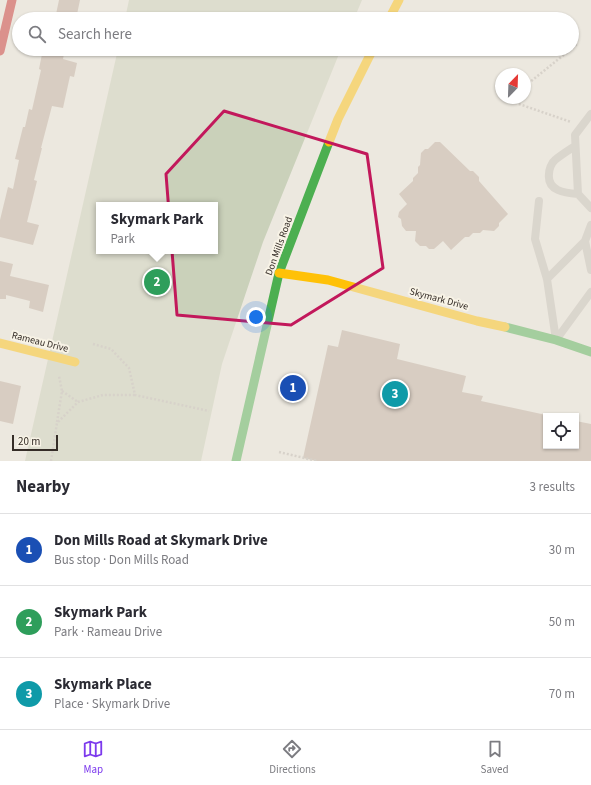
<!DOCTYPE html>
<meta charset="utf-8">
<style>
:root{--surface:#fff;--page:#f7f7f7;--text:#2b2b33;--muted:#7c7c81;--line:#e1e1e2;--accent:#7c3aed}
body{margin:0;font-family:"Source Sans 3",sans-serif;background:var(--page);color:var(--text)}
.controls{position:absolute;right:12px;bottom:12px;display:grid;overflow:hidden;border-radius:0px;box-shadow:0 1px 3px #0004}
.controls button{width:36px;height:36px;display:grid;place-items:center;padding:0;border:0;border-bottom:1px solid var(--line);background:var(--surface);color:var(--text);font:20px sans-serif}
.compass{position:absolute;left:495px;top:68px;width:36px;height:36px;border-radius:50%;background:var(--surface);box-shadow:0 1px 3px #0004;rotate:23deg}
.scale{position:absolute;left:12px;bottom:10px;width:46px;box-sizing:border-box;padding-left:4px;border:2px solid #352d27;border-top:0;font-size:11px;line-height:14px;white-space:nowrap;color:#352d27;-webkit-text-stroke:3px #f8f3e6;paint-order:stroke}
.you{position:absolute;left:256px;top:317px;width:14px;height:14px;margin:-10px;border:3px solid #fff;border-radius:50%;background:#1a73e8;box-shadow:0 0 0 6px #1a73e833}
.badge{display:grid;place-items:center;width:26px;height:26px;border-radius:50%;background:var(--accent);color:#fff;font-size:13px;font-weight:700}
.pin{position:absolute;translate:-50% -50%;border:2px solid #fff;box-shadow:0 1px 4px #0006}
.popup{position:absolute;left:96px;top:202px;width:122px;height:52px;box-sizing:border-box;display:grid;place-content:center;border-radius:0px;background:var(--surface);filter:drop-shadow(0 1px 3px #0005);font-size:13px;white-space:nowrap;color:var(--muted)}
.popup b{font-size:15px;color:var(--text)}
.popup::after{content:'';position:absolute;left:50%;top:100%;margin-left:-8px;border:8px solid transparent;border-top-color:var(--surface)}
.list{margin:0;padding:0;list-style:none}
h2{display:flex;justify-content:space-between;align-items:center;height:52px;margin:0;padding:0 16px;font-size:17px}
h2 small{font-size:13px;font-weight:400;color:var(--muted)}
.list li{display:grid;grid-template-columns:26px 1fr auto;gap:12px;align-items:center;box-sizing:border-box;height:72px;padding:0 16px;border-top:1px solid var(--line)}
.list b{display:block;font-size:15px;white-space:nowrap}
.list p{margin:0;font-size:13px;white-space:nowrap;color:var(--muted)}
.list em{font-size:13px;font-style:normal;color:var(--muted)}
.icon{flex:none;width:22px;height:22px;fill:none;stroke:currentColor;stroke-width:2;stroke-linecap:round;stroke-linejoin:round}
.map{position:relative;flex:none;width:591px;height:461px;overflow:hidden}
.search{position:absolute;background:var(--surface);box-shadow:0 1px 3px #0004;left:12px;right:12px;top:12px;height:44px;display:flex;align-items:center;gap:10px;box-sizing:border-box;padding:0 14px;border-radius:22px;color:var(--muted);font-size:15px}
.sheet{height:268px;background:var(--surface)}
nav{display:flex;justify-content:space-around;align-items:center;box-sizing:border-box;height:56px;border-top:1px solid var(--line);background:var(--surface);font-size:11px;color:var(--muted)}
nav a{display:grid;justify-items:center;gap:2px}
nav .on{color:var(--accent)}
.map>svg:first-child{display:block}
</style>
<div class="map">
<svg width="591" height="461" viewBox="0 0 591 461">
<rect width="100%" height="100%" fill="#ece8df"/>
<path fill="#cad1ba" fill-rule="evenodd" d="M129 0H362L354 19H125Z
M118 49H341L263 242 222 364 201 461H25ZM99 205H215V251H99Z"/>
<path fill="#beaea1" d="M59 0H80L76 19H55Z
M43 49H65L63 59 77 63 74 77 70 76 63 108 52 106 41 148H42L34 180 37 181 27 222 39 225 33 245 0 237V220L8 187 13 189 19 160 15 159 23 127H25L29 109 32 110 41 70 39 69Z
M435 142H440L470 171H473L479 177V181L508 214 499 223V226L494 231 483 230 480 233H473L469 237H465L451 250 443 241 434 249H429L426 246H420L415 241 416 231H406L402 226 401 219 398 217 399 212 407 204 399 194 413 181V178L418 173V167L420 165 421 153 425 149H428Z
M0 261 13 264 10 276 49 285 43 312 29 308 30 301 6 295V299H0Z
M342 330 400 344 397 359 466 376 462 392 483 396 481 401 546 415V446H576V421L591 424V461H317L303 458 328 345 338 347Z
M0 381 21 386 13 424 0 421Z"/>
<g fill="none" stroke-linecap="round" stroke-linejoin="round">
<path stroke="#bdb8b1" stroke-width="2.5" stroke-dasharray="2 2" stroke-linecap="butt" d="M572 42 576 45 572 48
M525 86 571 49
M516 98V103L571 122
M93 344 111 349 129 368 135 395 209 411
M62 391 78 402
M57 422 62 391 59 376
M279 452 317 461
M51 461 57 423 78 402 103 395H135"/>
<path stroke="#c4c0b9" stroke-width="8" d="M591 114 575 135 578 194 591 208
M575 146C569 150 561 155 555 160 551 163 549 170 549 174 547 191 565 193 578 194
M539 201 535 239 547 279 556 340 591 292
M591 225 585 241 591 270
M547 279 585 241"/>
<path stroke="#4caf50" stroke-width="9" d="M505 327 556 340 591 352
M236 461 279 273 329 142"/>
<path stroke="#ffc107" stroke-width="9" d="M389 19 399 0
M329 142 338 119 373 49
M279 273 328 280 477 321 505 327
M0 343 75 362"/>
<path stroke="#c62828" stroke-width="9" d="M0 51 12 0"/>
</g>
<path d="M0 0H591V461H0ZM224 111 367 154 383 268 291 325 177 315 166 174Z" fill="#ece8df" fill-opacity=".55" fill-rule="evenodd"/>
<path fill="none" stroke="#c2185b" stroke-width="3" stroke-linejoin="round" d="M224 111 367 154 383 268 291 325 177 315 166 174Z"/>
<g text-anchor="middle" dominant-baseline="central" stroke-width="4" stroke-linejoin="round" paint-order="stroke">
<g font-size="10" fill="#352d27" stroke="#f8f3e6">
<text transform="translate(279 246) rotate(-70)">Don Mills Road</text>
<text transform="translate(439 299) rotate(15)">Skymark Drive</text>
<text transform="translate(40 342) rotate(14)">Rameau Drive</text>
</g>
</g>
</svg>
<div class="controls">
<button><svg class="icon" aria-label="locate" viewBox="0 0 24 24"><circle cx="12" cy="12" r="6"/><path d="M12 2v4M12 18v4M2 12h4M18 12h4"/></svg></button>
</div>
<svg class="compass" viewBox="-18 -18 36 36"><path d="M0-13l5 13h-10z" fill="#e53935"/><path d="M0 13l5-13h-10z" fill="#7c7c81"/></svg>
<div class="scale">20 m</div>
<div class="you"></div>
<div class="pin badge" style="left:293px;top:388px;background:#1a4fb4">1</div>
<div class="pin badge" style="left:157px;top:282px;background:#2e9e5b">2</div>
<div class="popup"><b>Skymark Park</b>Park</div>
<div class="pin badge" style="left:395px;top:394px;background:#0f9aa8">3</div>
<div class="search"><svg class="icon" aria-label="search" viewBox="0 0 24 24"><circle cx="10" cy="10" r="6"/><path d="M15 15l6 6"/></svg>Search here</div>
</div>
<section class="sheet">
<h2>Nearby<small>3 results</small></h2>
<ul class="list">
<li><span class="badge" style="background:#1a4fb4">1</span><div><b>Don Mills Road at Skymark Drive</b><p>Bus stop · Don Mills Road</p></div><em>30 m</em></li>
<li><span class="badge" style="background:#2e9e5b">2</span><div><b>Skymark Park</b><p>Park · Rameau Drive</p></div><em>50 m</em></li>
<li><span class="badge" style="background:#0f9aa8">3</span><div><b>Skymark Place</b><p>Place · Skymark Drive</p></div><em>70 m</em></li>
</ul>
</section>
<nav>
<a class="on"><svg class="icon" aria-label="map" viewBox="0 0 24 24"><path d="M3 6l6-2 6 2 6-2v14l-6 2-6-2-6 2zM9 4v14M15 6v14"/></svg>Map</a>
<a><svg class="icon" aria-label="directions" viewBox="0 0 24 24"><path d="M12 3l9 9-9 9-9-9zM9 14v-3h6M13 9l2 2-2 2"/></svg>Directions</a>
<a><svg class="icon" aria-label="saved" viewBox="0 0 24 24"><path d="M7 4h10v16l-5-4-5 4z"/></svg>Saved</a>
</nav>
